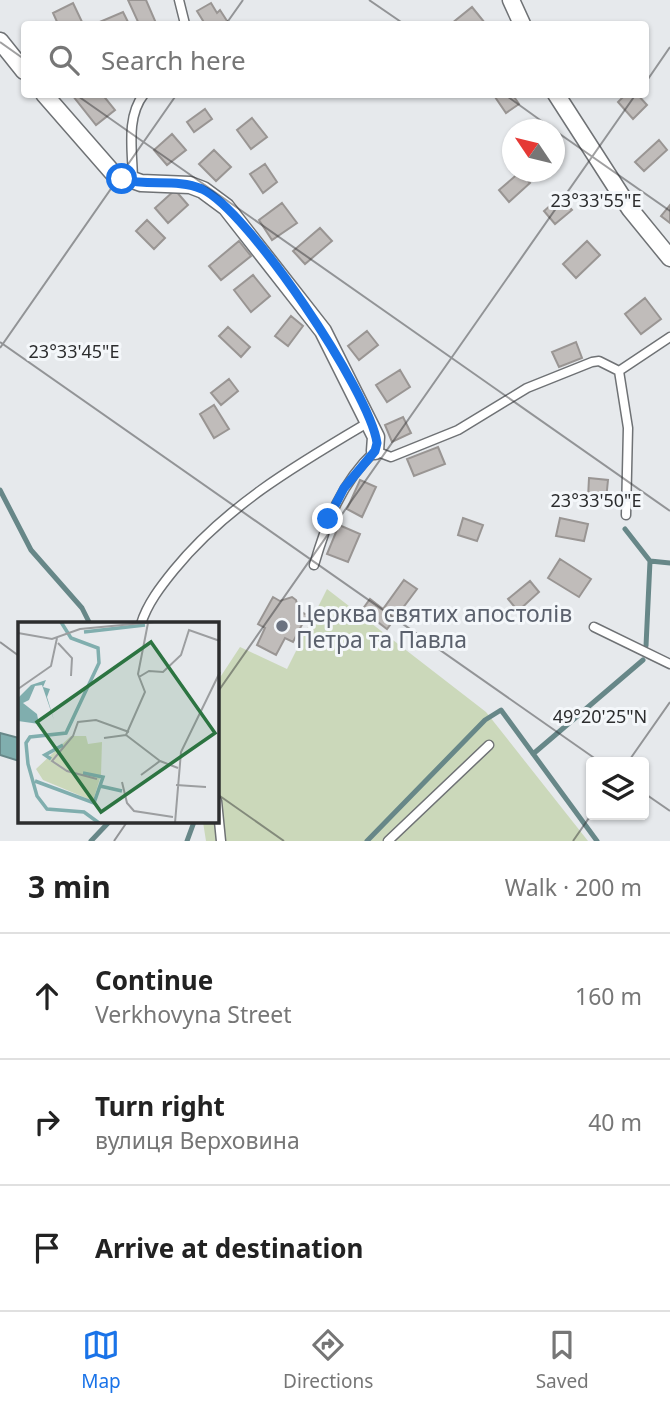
<!DOCTYPE html>
<meta charset="utf-8">
<style>
:root{--surface:#fff;--page:#f2f2f2;--text:#222;--muted:#767676;--line:#e0e0e0;--accent:#1a73e8}
body{margin:0;font-family:"Noto Sans",sans-serif;background:var(--page);color:var(--text)}
.controls{position:absolute;right:21px;bottom:21px;display:grid;overflow:hidden;border-radius:7px;box-shadow:0 2px 5px #0004}
.controls button{width:63px;height:63px;display:grid;place-items:center;padding:0;border:0;border-bottom:2px solid var(--line);background:var(--surface);color:var(--text);font:35px sans-serif}
.compass{position:absolute;left:502px;top:119px;width:63px;height:63px;border-radius:50%;background:var(--surface);box-shadow:0 2px 5px #0004;rotate:305deg}
.stop{position:absolute;width:21px;height:21px;margin:-16px;border:5px solid #1a73e8;border-radius:50%;background:#fff}
.stop.end{background:#1a73e8;border-color:#fff;box-shadow:0 2px 7px #0008}
.list{margin:0;padding:0;list-style:none}
h2{display:flex;justify-content:space-between;align-items:center;height:91px;margin:0;padding:0 28px;font-size:30px}
h2 small{font-size:23px;font-weight:400;color:var(--muted)}
.list li{display:grid;grid-template-columns:46px 1fr auto;gap:21px;align-items:center;box-sizing:border-box;height:126px;padding:0 28px;border-top:2px solid var(--line)}
.list b{display:block;font-size:26px;white-space:nowrap}
.list p{margin:0;font-size:23px;white-space:nowrap;color:var(--muted)}
.list em{font-size:23px;font-style:normal;color:var(--muted)}
.icon{flex:none;width:38px;height:38px;fill:none;stroke:currentColor;stroke-width:2;stroke-linecap:round;stroke-linejoin:round}
.map{position:relative;flex:none;width:670px;height:841px;overflow:hidden}
.search{position:absolute;background:var(--surface);box-shadow:0 2px 5px #0004;left:21px;right:21px;top:21px;height:77px;display:flex;align-items:center;gap:18px;box-sizing:border-box;padding:0 24px;border-radius:7px;color:var(--muted);font-size:26px}
.sheet{height:469px;background:var(--surface)}
nav{display:flex;justify-content:space-around;align-items:center;box-sizing:border-box;height:98px;border-top:2px solid var(--line);background:var(--surface);font-size:19px;color:var(--muted)}
nav a{display:grid;justify-items:center;gap:4px}
nav .on{color:var(--accent)}
.map>svg:first-child{display:block}
</style>
<div class="map">
<svg width="670" height="841" viewBox="0 0 670 841">
<rect width="100%" height="100%" fill="#e6e9ec"/>
<path fill="#cbd8ba" d="M327 589 486 712 588 841H206L203 822H217V682L240 647 287 669Z"/>
<path fill="#80aeae" stroke="#678788" stroke-width="2" d="M0 733 19 738V761L0 755Z"/>
<g fill="none" stroke-linecap="round" stroke-linejoin="round">
<path stroke="#678788" stroke-width="5" d="M0 490 31 550 82 608 90 624
M625 529 650 561 646 646
M650 561 670 563
M533 754 643 660
M91 841 109 822
M187 841 194 822
M367 841 485 720 501 710 597 841"/>
</g>
<path fill="#c0bcba" stroke="#999593" stroke-width="2" d="M128 0H146L156 23 139 24Z
M73 3 83 24H58L53 13Z
M211 3 217 13 220 10 229 24H205L197 11Z
M472 7 485 23 451 24Z
M123 12 129 24H95Z
M75 94H102L115 110 96 125 73 96Z
M493 94H512L519 104 506 113Z
M626 94H637L647 105 633 119 618 102Z
M205 109 212 119 194 132 187 122Z
M252 118 267 137 251 149 237 130Z
M172 134 186 150 167 165 154 150Z
M659 140 667 150 644 171 635 162Z
M214 150 231 167 216 181 199 164Z
M265 164 277 182 263 193 250 174Z
M520 172 530 183 509 202 499 190Z
M175 190 188 205 168 223 155 208Z
M560 197 572 210 555 224 544 211Z
M282 203 297 223 272 240 259 220Z
M670 205V223L661 216Z
M147 220 165 238 154 249 136 231Z
M320 228 332 241 305 264 293 251Z
M239 241 251 256 221 280 209 266Z
M587 241 600 255 576 278 563 264Z
M253 275 270 296 251 312 234 290Z
M645 298 661 319 641 334 625 314Z
M291 316 303 326 288 346 275 336Z
M228 327 250 347 241 357 219 336Z
M367 331 378 345 359 360 348 346Z
M576 342 582 358 559 367 552 352Z
M400 370 410 387 387 402 376 385Z
M229 379 238 391 221 405 211 393Z
M214 405 229 429 214 438 200 414Z
M403 417 411 433 392 442 385 425Z
M438 447 445 464 414 476 407 459Z
M589 478 608 480 606 500 588 498Z
M360 480 376 487 362 517 347 509Z
M463 518 483 525 477 541 458 535Z
M560 518 588 524 584 541 556 536Z
M339 525 360 534 348 562 327 554Z
M560 559 591 579 579 597 548 578Z
M404 580 417 589 387 629 362 610 370 599 383 609Z
M530 581 539 592 518 611 508 599Z
M273 597 280 601 292 597 296 600 299 611 307 615 293 642 285 638 276 655 257 645 265 628 258 624Z"/>
<g fill="none" stroke-linecap="round" stroke-linejoin="round">
<defs>
<path id="lane" d="M179 0 185 24
M133 182C133 153 125 118 144 94
M626 515 628 428 619 371 670 337
M314 565C327 521 341 483 375 451L391 457 458 430 527 388 592 362 599 361 619 371
M141 624C147 604 161 586 174 570 227 505 298 464 369 422
M594 627 670 664
M217 801 221 841
M388 841 489 745"/>
<path id="street" d="M511 0 522 24
M0 41 24 71
M44 94 113 173 141 183 190 185 203 190 226 207 323 331 376 437 375 451
M556 94 630 209 670 258"/>
</defs>
<use href="#lane" stroke="#6f7275" stroke-width="11"/>
<use href="#street" stroke="#6f7275" stroke-width="19"/>
<use href="#lane" stroke="#fff" stroke-width="8"/>
<use href="#street" stroke="#fff" stroke-width="16"/>
</g>
<g fill="none" stroke-linecap="round" stroke-linejoin="round">
<path stroke="#1a73e8" stroke-width="9" d="M122 179C148 187 176 178 202 189 248 210 370 392 377 443L375 451 344 488 328 519"/>
</g>
<path fill="none" stroke="#2c2d2e" stroke-width="2" stroke-opacity="0.45" d="M369 0 404 24M226 24 243 0M0 42 24 59M646 82 670 47M75 94 670 511M504 94 554 130M554 130 670 211M0 342 600 762M0 348 177 94M0 642 19 656M217 693 636 94M628 762 670 702M644 793 670 811M217 794 284 841M114 841 127 822M573 841 591 815"/>
<circle fill="#6b7280" stroke="#f4f7fa" stroke-width="2.5" cx="282" cy="626" r="7"/>
<g text-anchor="middle" dominant-baseline="central" stroke-width="6" stroke-linejoin="round" paint-order="stroke">
<g font-size="23" fill="#5b616d" stroke="#f4f7fa" text-anchor="start">
<text x="296" y="613">Церква святих апостолів<tspan x="296" dy="26">Петра та Павла</tspan></text>
</g>
</g>
<g transform="translate(18 622)">
<rect width="201" height="201" fill="#e6e9ec"/>
<path d="M53 114H68L70 122 84 120 83 153 75 179 25 158 18 147Z" fill="#cbd8ba"/>
<path d="M28 58 25 65 32 67 29 75 36 98 24 63 17 64 11 78 5 81 19 92 21 102 0 99V76L13 63Z" fill="#80aeae"/>
<path fill="none" stroke="#80aeae" stroke-width="3.5" d="M43 0 53 16 80 26 81 41 48 111 12 115 8 121 10 142 19 174 29 187 66 190 81 201M66 10 127 3M33 137 27 133 45 123M17 159 76 181 85 155 65 151M82 164 104 169"/>
<path fill="none" stroke="#9c9ea0" stroke-width="2" d="M0 11 34 17 62 7 136 0M40 21 54 36 53 54M121 55 131 49 145 50 163 33 171 8 202 19M0 67 33 44 39 16M108 113 127 70 120 52 130 1M108 113 142 139M86 116 108 113M123 153 142 139 160 146M79 157 49 149 34 139 55 114 60 100 78 98 111 110M104 160 109 181 116 189 155 195M158 163 188 165M157 201 163 130 202 50"/>
<path fill="#2c7441" fill-opacity="0.15" stroke="#2c7441" stroke-width="3.5" d="M133 20 197 111 83 190 19 100Z"/>
<rect width="201" height="201" fill="none" stroke="#2c2d2e" stroke-width="3.5"/>
</g>
<g font-size="18" text-anchor="middle" fill="#2c2d2e" stroke="#f4f7fa" stroke-width="6" stroke-linejoin="round" paint-order="stroke">
<text x="596" y="207">23°33'55"E</text>
<text x="74" y="358">23°33'45"E</text>
<text x="596" y="507">23°33'50"E</text>
<text x="600" y="723">49°20'25"N</text>
</g>
</svg>
<div class="controls">
<button><svg class="icon" aria-label="layers" viewBox="0 0 24 24"><path d="M12 4l9 5-9 5-9-5zM3 14l9 5 9-5"/></svg></button>
</div>
<svg class="compass" viewBox="-18 -18 36 36"><path d="M0-13l5 13h-10z" fill="#e53935"/><path d="M0 13l5-13h-10z" fill="#767676"/></svg>
<div class="stop" style="left:122px;top:179px"></div>
<div class="stop end" style="left:328px;top:519px"></div>
<div class="search"><svg class="icon" aria-label="search" viewBox="0 0 24 24"><circle cx="10" cy="10" r="6"/><path d="M15 15l6 6"/></svg>Search here</div>
</div>
<section class="sheet">
<h2>3 min<small>Walk · 200 m</small></h2>
<ul class="list">
<li><svg class="icon" aria-label="ahead" viewBox="0 0 24 24"><path d="M12 20V5M6 11l6-6 6 6"/></svg><div><b>Continue</b><p>Verkhovyna Street</p></div><em>160 m</em></li>
<li><svg class="icon" aria-label="right" viewBox="0 0 24 24"><path d="M7 20v-9h11M14 6l5 5-5 5"/></svg><div><b>Turn right</b><p>вулиця Верховина</p></div><em>40 m</em></li>
<li><svg class="icon" aria-label="arrive" viewBox="0 0 24 24"><path d="M6 21V4h12l-3 4 3 4H6"/></svg><div><b>Arrive at destination</b></div></li>
</ul>
</section>
<nav>
<a class="on"><svg class="icon" aria-label="map" viewBox="0 0 24 24"><path d="M3 6l6-2 6 2 6-2v14l-6 2-6-2-6 2zM9 4v14M15 6v14"/></svg>Map</a>
<a><svg class="icon" aria-label="directions" viewBox="0 0 24 24"><path d="M12 3l9 9-9 9-9-9zM9 14v-3h6M13 9l2 2-2 2"/></svg>Directions</a>
<a><svg class="icon" aria-label="saved" viewBox="0 0 24 24"><path d="M7 4h10v16l-5-4-5 4z"/></svg>Saved</a>
</nav>
